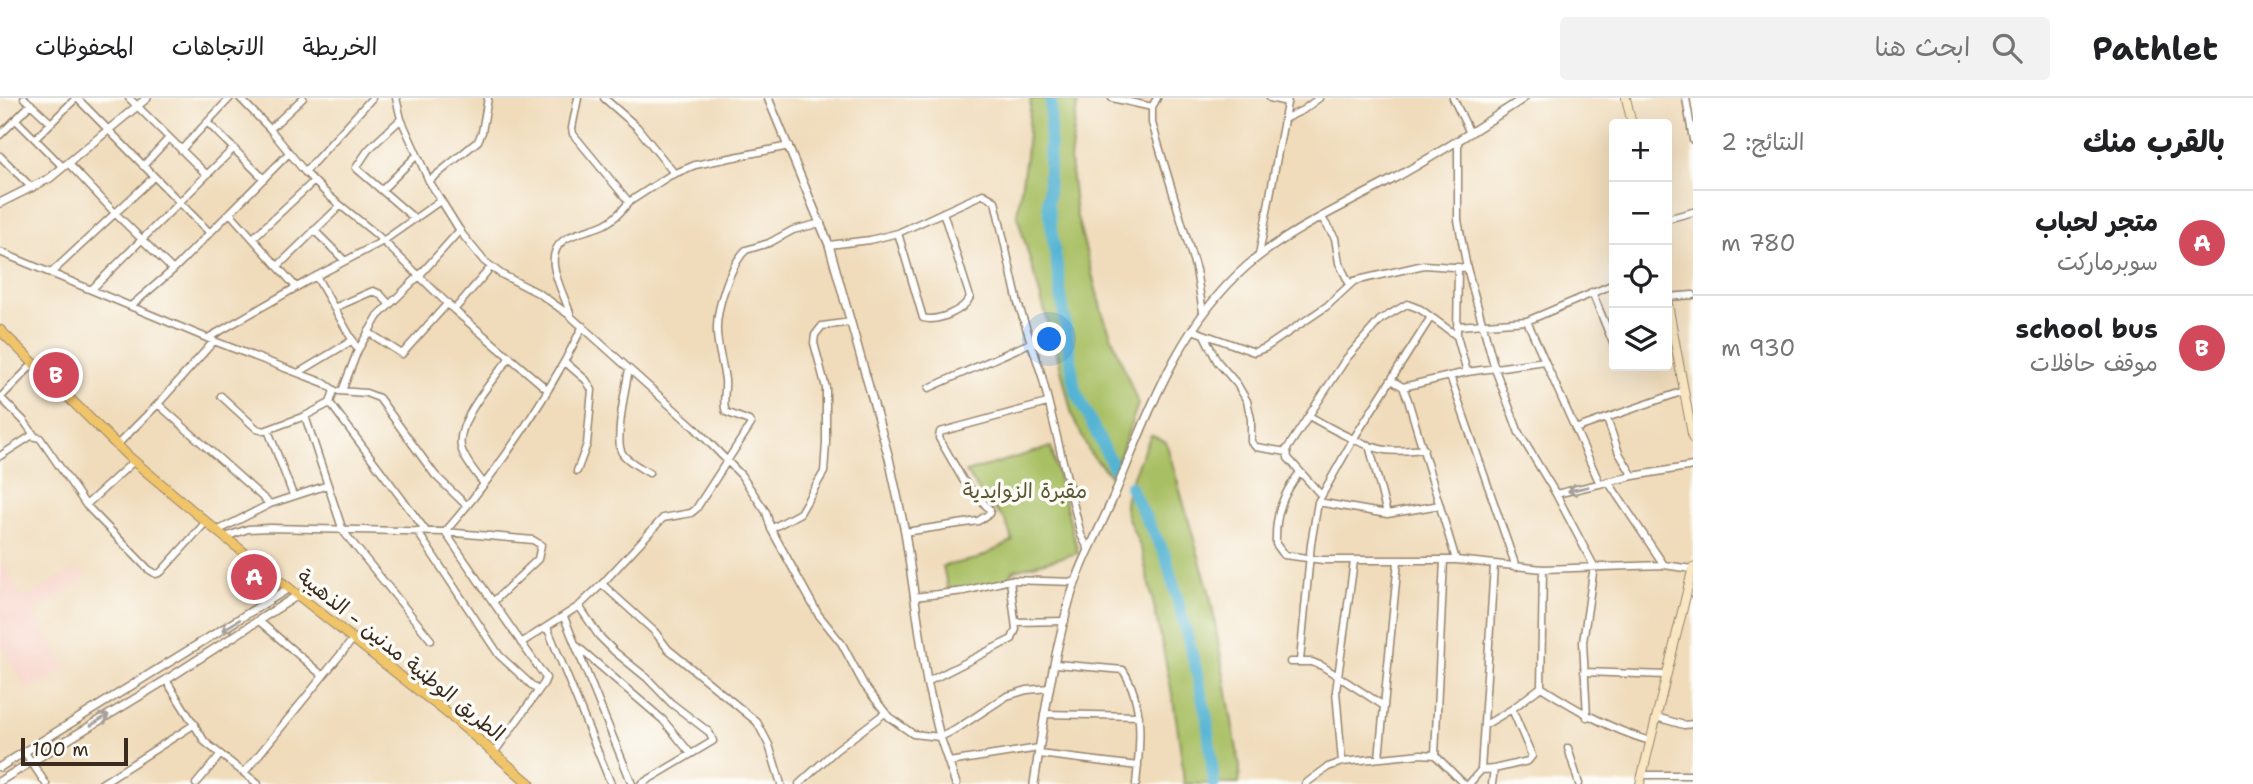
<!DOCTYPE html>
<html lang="ar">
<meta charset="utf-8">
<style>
:root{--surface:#fff;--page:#f2f2f2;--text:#202124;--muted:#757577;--line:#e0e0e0;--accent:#d1495b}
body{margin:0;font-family:"Shantell Sans","Playpen Sans Arabic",sans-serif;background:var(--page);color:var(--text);direction:rtl}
.controls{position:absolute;right:21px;top:21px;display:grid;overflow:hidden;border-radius:7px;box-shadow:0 7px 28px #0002}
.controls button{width:63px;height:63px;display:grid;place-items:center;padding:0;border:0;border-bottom:2px solid var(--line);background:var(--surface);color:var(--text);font:35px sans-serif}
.scale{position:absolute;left:21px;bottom:18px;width:107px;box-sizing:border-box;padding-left:7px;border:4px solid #3b2a1e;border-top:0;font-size:19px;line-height:24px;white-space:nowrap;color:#3b2a1e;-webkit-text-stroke:5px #fdfcf7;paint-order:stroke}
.you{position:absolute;left:1050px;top:242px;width:24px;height:24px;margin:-18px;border:5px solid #fff;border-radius:50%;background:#1a73e8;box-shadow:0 0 0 10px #1a73e833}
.badge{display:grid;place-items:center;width:46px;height:46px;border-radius:50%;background:var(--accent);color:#fff;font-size:23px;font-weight:700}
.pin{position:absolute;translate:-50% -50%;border:4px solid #fff;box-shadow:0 2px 7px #0006}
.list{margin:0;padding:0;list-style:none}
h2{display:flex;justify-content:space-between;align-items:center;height:91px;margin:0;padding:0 28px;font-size:30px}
h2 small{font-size:23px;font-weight:400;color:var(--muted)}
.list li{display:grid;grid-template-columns:46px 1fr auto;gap:21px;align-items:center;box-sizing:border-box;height:105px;padding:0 28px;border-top:2px solid var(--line)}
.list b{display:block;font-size:26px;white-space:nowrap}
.list p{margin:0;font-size:23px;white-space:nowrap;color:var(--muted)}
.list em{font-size:23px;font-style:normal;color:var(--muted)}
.icon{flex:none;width:38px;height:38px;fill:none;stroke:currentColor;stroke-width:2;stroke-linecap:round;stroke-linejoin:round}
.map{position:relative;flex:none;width:1693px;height:686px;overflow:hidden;direction:ltr}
header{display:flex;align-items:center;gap:42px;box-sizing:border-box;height:98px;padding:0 35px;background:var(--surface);border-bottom:2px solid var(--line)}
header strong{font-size:33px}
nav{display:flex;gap:38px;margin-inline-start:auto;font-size:24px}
.search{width:490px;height:63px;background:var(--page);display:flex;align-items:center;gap:18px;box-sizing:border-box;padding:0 24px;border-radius:7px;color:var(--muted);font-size:26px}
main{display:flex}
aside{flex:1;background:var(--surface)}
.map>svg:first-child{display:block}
</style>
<header>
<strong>Pathlet</strong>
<div class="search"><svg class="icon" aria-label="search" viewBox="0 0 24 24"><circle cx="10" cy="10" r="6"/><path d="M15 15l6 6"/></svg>ابحث هنا</div>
<nav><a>الخريطة</a><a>الاتجاهات</a><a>المحفوظات</a></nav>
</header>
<main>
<aside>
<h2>بالقرب منك<small>النتائج: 2</small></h2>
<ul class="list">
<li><span class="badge">A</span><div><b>متجر لحباب</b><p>سوبرماركت</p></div><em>780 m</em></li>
<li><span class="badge">B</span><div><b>school bus</b><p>موقف حافلات</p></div><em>930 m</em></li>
</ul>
</aside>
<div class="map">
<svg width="1693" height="686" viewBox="0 0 1693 686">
<rect width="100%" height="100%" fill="#fdfcf7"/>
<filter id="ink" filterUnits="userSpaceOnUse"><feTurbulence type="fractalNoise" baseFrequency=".0143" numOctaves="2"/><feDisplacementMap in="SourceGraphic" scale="14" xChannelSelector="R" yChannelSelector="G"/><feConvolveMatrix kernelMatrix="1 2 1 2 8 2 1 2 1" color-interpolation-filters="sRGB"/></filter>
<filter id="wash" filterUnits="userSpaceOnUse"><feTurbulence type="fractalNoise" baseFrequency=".00686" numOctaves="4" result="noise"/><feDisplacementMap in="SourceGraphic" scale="28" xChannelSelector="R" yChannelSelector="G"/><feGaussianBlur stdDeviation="1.57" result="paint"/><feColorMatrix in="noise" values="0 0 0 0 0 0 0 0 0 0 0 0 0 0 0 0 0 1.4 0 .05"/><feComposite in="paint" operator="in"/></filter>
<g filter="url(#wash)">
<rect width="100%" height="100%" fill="#f0dcbb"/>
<path fill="#f7d1c6" d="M0 461 24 501 73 471 76 476 83 473 86 478 83 480 85 483 33 514 67 570 28 593 0 546Z"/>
<path fill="#a9bf64" stroke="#727441" stroke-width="2" d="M1031 0H1078L1070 63 1076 115 1102 214 1138 306 1112 379 1090 355 1072 317 1058 259 1017 117 1026 58Z
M1151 337 1166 344 1210 497 1240 669 1239 686H1184C1178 609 1159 533 1143 458 1140 443 1126 422 1125 408 1124 393 1144 352 1151 337Z
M1051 349 1078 455 1014 472 1008 481 974 490 948 492 943 468 977 461 1013 443 1005 422 986 402 966 374Z"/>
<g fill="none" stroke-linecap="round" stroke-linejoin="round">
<path stroke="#54b4d3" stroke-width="12" d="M1051 0 1048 107 1075 292 1114 370
M1130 389 1166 459 1195 567 1207 621 1214 686"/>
</g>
</g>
<g filter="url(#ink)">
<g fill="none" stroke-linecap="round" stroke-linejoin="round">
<defs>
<path id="minor" d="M24 0 51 25 36 40
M77 0 210 135
M129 0 207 77
M240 0 270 31 305 74 329 98 377 137 454 212 548 292
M396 0 401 21 429 83 462 136 484 163 501 176 540 196 568 216 695 330 741 377 766 414 771 431 818 516 842 546 864 587 889 619 913 636 940 639 955 632 1007 598 1027 592 1049 590
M578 0 572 30 573 36 629 104 669 78 695 67 789 48
M604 0 637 29 674 75
M1112 0 1152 9
M1157 0 1152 9V25L1196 172 1203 214
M1270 0 1287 4
M1453 0 1470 35
M1686 0 1693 42
M1286 20 1303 12 1319 0
M401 21 368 52 356 70 415 121
M16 22 63 69
M51 25 76 0
M208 25 264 81
M270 31 303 0
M0 37 31 6
M1458 42V122L1467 170 1495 271 1519 335 1556 396 1594 468 1583 544 1587 619
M181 52 230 0
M0 58 32 90
M68 65 116 116 173 172
M143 68 168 41
M305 74 372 0
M429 83 478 43 482 34 488 0
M382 92 417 57
M230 115 296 189
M1322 120 1335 140 1339 165 1349 185
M1667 121 1693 114
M314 132 345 163
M898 135 923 220C937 224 964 213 970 199L943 114
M253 140 314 83
M829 147 870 142 898 135 983 96 995 103 1018 205 1042 278 1081 437 1089 452
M0 154 214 243 324 285 334 292 330 305 305 318 264 333 257 331 221 298
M1259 157 1288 0
M278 168 340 108
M51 175 154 79
M316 178 358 252
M92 191 234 50
M1592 194 1613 245
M1667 199 1693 197
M132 207 173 172 289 55
M334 210 373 193 380 196 389 206
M454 212 491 169
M570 215C565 200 556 183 554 168 550 134 586 136 605 126 615 121 622 113 629 104
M1527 223 1600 386
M1457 228 1527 223 1614 186
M1192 232 1254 254 1265 250 1327 208 1354 183 1424 167 1467 170
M368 234 402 256 448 205
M1204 237 1217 263 1237 286 1247 303 1251 321V344L1256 349 1287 354
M1457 238 1458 169
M208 240 309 182 383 143 440 103
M565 264 586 282 592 292 587 346 577 373
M629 271C626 288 614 342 622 355 627 363 641 370 649 375
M298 275 353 242
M1450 278 1516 469
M1393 283 1403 289 1408 302 1456 462
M1403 289 1467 274 1545 263
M929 290 1030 245
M339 293 366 295 379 300 435 377 467 408
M342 293 358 252 378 218 419 178 460 132
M0 300 34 265
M1 300 24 323 34 337
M330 305 426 433
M158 306 270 406
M305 318 343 433 431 542
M1309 318C1330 330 1362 348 1385 352 1398 354 1411 352 1424 351
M1607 321 1619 355 1633 378
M1575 331 1684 293
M268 332 293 397
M117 347 158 306 214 243
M1369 347 1387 416
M0 358 31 338 40 340 86 407 148 471 156 476 161 474 206 424
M1300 374C1282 397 1275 417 1276 446L1284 457 1323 462H1456L1543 471 1664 467 1692 471
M1609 385 1664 467
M484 386C476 375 464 362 461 349 456 322 495 280 510 259
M1556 396 1633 378 1693 368
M1321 397 1288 360 1287 351 1346 261 1380 222 1407 206 1420 211 1457 238 1467 274
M1318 404 1387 416 1440 407
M86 407 134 363
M771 431 800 415 824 374 826 345V290L814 245 815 237 822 228 851 224
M217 433 270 406 328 387
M417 433 499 557 538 593
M445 434 533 442 541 447 538 461 493 504Z
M905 434 978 423 989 416 990 412 963 382 939 340 940 334 1047 305
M225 439 248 431 270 430 445 434C499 372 546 302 583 228
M602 486 655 534 668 551 757 624 769 647 781 686
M914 499 964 493 1010 482 1075 484
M493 504 546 580 544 585 494 655
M579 508 599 538 615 554 647 580 671 605 709 634 713 643 641 686
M564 519 632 686
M259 523 323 578
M1016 524 1065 523
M547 529 611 686
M521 545 579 508 602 486 663 420 691 415 696 411 751 326 749 323 726 314C722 305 726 293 725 282 723 266 717 249 717 233 716 211 730 167 746 152L769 145 793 132 821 125
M578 549 663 622 691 656
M1300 563 1311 446 1318 404 1354 340 1431 219
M1290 564H1312L1322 568 1384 608
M1056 566 1123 572C1145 607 1140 647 1136 686
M1584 574 1666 577
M166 582 205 644 258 686
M927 584 1012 541 1016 531 1010 482
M1541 589C1577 612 1610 631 1650 643
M1044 616 1139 618
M1656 619 1684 627 1693 626
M1485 627 1512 611 1541 589 1543 471
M1568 650 1579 686
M24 653 46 686
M1039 656 1138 668
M1435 657 1444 462
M1379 660 1398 463
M949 664 1039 650
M1342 664 1336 593 1354 463
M1494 671 1528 663 1532 658 1512 611
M1481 672 1494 467
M244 675 354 540
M1642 677H1693
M101 686 195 626
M196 686 220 657
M799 686 836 652 885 615
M1305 686 1328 669 1342 664 1421 656 1435 657 1464 686
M1469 686 1481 672 1494 671 1492 686"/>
<path id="tertiary" d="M768 0 829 147 889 360 905 434 927 584 940 639 956 686
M0 105 50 80 147 0
M0 669 289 490
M0 683 166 582 298 497
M1034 686C1043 625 1052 564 1069 504 1080 465 1101 430 1116 393 1150 311 1180 226 1248 167 1285 135 1341 109 1384 86 1432 60 1478 30 1524 0"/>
<path id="secondary" d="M1626 0 1632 26
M1667 201 1693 341
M1640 686 1693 469"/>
<path id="primary" d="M0 232 129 359 217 433 452 619 530 686"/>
</defs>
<use href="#minor" stroke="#96836c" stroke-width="9"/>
<use href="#tertiary" stroke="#96836c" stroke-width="10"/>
<use href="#secondary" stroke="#96836c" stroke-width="10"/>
<use href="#primary" stroke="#96836c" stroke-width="11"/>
<use href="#minor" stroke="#fff" stroke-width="6"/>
<use href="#tertiary" stroke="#fff" stroke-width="7"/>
<use href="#secondary" stroke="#f9e7c3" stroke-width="8"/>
<use href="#primary" stroke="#f0c469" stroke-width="9"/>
</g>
<defs><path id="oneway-shaft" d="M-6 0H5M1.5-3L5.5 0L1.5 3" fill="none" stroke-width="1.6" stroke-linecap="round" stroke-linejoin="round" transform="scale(1.75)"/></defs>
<g stroke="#a79f9a">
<use href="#oneway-shaft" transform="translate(1578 391) rotate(167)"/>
<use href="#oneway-shaft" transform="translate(231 527) rotate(148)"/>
<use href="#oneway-shaft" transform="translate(100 622) rotate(-31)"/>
</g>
</g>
<g text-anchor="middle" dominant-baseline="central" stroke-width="7" stroke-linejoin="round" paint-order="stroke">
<g font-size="21" fill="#5c5733" stroke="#fdfcf7">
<text x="1025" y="393">مقبرة الزوايدية</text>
</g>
<g font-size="21" fill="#3b2a1e" stroke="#fdfcf7">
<text transform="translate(401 557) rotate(39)">الطريق الوطنية مدنين - الذهيبة</text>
</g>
</g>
</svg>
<div class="controls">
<button>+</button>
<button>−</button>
<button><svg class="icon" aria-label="locate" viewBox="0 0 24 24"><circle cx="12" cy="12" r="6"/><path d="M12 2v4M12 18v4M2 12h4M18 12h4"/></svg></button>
<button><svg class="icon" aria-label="layers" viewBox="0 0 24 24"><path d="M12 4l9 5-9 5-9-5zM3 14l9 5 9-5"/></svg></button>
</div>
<div class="scale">100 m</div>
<div class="you"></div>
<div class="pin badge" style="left:254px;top:479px">A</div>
<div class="pin badge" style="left:56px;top:277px">B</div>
</div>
</main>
